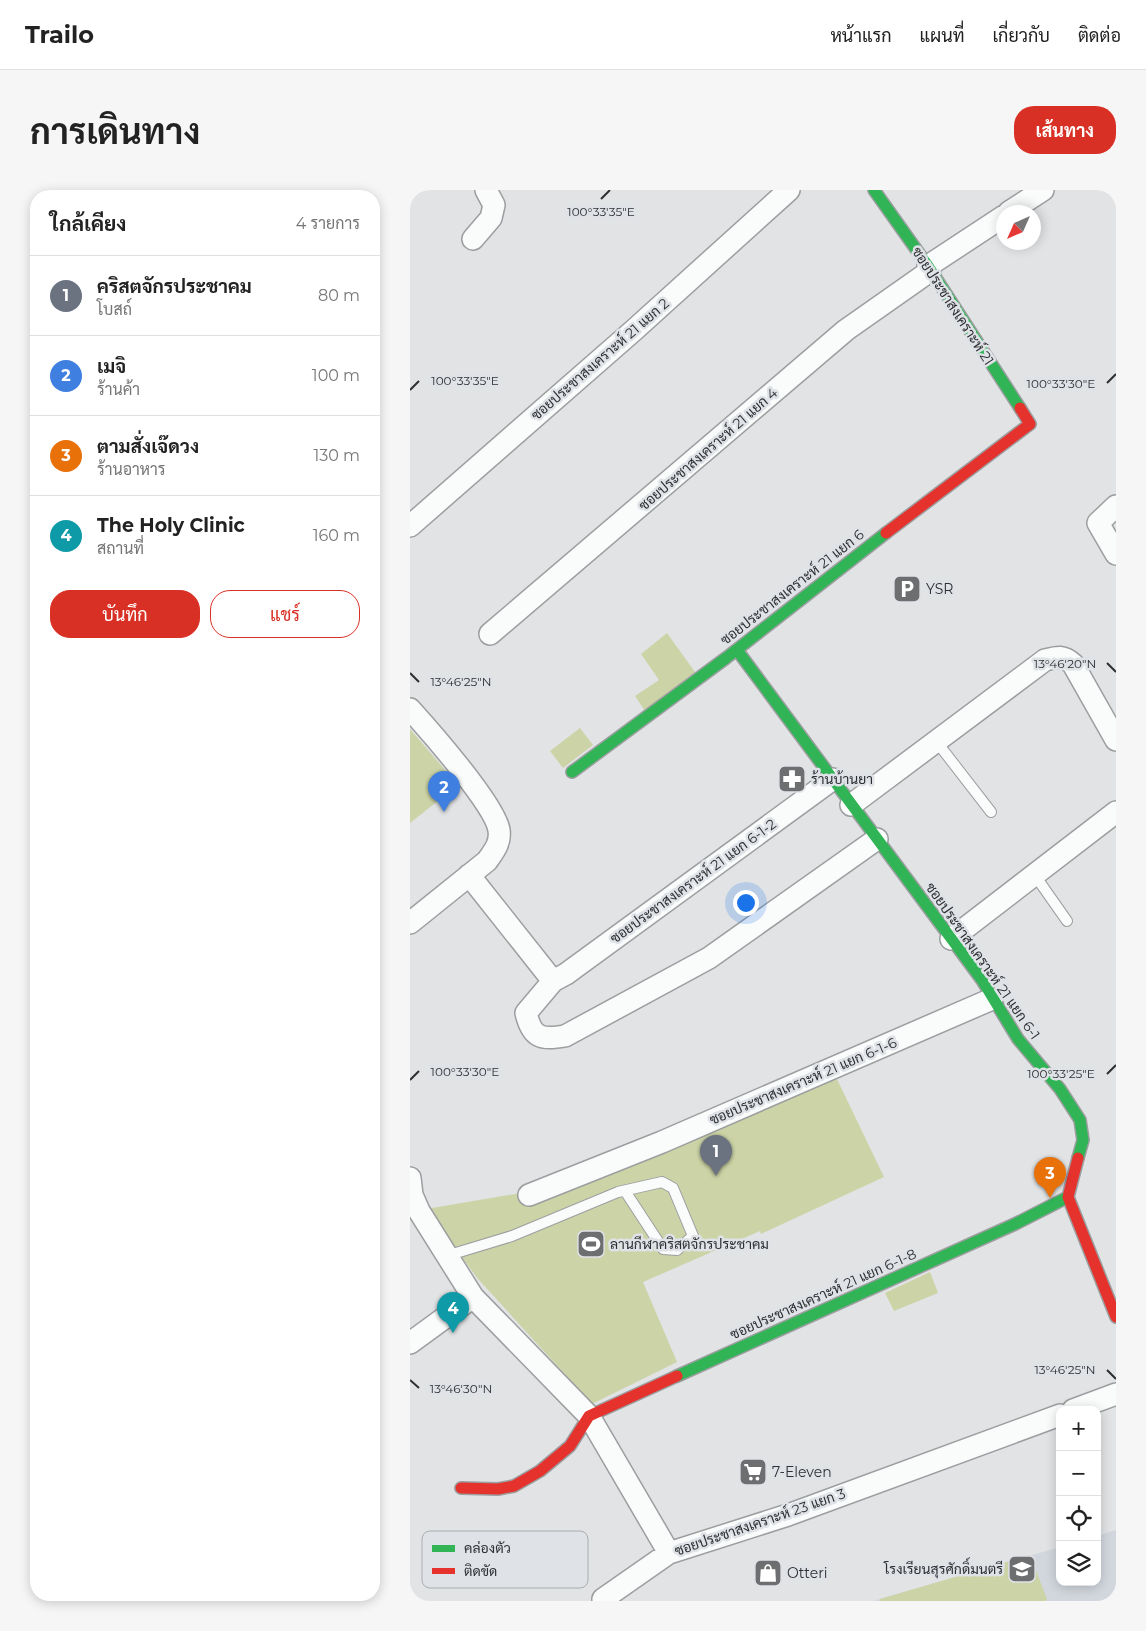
<!DOCTYPE html>
<html lang="th">
<meta charset="utf-8">
<style>
:root{--surface:#fff;--page:#f6f6f6;--text:#222;--muted:#767676;--line:#e0e0e0;--accent:#d93025}
body{margin:0;font-family:Montserrat,Sarabun,sans-serif;background:var(--page);color:var(--text)}
.controls{position:absolute;right:15px;bottom:15px;display:grid;overflow:hidden;border-radius:10px;box-shadow:0 2px 12px #0003}
.controls button{width:45px;height:45px;display:grid;place-items:center;padding:0;border:0;border-bottom:1px solid var(--line);background:var(--surface);color:var(--text);font:25px sans-serif}
.compass{position:absolute;left:586px;top:15px;width:45px;height:45px;border-radius:50%;background:var(--surface);box-shadow:0 2px 12px #0003;rotate:225deg}
.you{position:absolute;left:335px;top:712px;width:18px;height:18px;margin:-12px;border:4px solid #fff;border-radius:50%;background:#1a73e8;box-shadow:0 0 0 8px #1a73e833}
.badge{display:grid;place-items:center;width:32px;height:32px;border-radius:50%;background:var(--accent);color:#fff;font-size:16px;font-weight:700}
.pin{position:absolute;translate:-50% -41px;filter:drop-shadow(0 1px 2px #0008)}
.pin::after{content:'';position:absolute;top:26px;width:18px;height:15px;background:inherit;clip-path:polygon(0 0,100% 0,50% 100%)}
.list{margin:0;padding:0;list-style:none}
h2{display:flex;justify-content:space-between;align-items:center;height:65px;margin:0;padding:0 20px;font-size:21px}
h2 small{font-size:16px;font-weight:400;color:var(--muted)}
.list li{display:grid;grid-template-columns:32px 1fr auto;gap:15px;align-items:center;box-sizing:border-box;height:80px;padding:0 20px;border-top:1px solid var(--line)}
.list b{display:block;font-size:19px;white-space:nowrap}
.list p{margin:0;font-size:16px;white-space:nowrap;color:var(--muted)}
.list em{font-size:16px;font-style:normal;color:var(--muted)}
.actions{display:flex;gap:10px;padding:15px 20px}
.actions a{flex:1;padding:11px 0;border:1px solid var(--accent);border-radius:20px;text-align:center;font-size:18px;color:var(--accent)}
.actions .main{background:var(--accent);color:#fff}
.icon{flex:none;width:28px;height:28px;fill:none;stroke:currentColor;stroke-width:2;stroke-linecap:round;stroke-linejoin:round}
.map{position:relative;flex:none;width:706px;height:1411px;overflow:hidden;border-radius:20px}
header{display:flex;align-items:center;gap:30px;box-sizing:border-box;height:70px;padding:0 25px;background:var(--surface);border-bottom:1px solid var(--line)}
header strong{font-size:24px}
nav{display:flex;gap:28px;margin-inline-start:auto;font-size:18px}
.intro{display:flex;align-items:center;justify-content:space-between;box-sizing:border-box;height:120px;padding:0 30px}
h1{margin:0;font-size:35px}
.button{padding:12px 22px;border-radius:20px;background:var(--accent);color:#fff;font-size:18px;font-weight:700}
main{display:flex;gap:30px;padding:0 30px}
aside{flex:1;background:var(--surface);border-radius:20px;box-shadow:0 2px 12px #0003}
.map>svg:first-child{display:block}
</style>
<header>
<strong>Trailo</strong>
<nav><a>หน้าแรก</a><a>แผนที่</a><a>เกี่ยวกับ</a><a>ติดต่อ</a></nav>
</header>
<div class="intro"><h1>การเดินทาง</h1><a class="button">เส้นทาง</a></div>
<main>
<aside>
<h2>ใกล้เคียง<small>4 รายการ</small></h2>
<ul class="list">
<li><span class="badge" style="background:#6b7280">1</span><div><b>คริสตจักรประชาคม</b><p>โบสถ์</p></div><em>80 m</em></li>
<li><span class="badge" style="background:#3f7fe0">2</span><div><b>เมจิ</b><p>ร้านค้า</p></div><em>100 m</em></li>
<li><span class="badge" style="background:#e8710a">3</span><div><b>ตามสั่งเจ๊ดวง</b><p>ร้านอาหาร</p></div><em>130 m</em></li>
<li><span class="badge" style="background:#0f9aa8">4</span><div><b>The Holy Clinic</b><p>สถานที่</p></div><em>160 m</em></li>
</ul>
<div class="actions"><a class="main">บันทึก</a><a>แชร์</a></div>
</aside>
<div class="map">
<svg width="706" height="1411" viewBox="0 0 706 1411">
<rect width="100%" height="100%" fill="#e1e3e5"/>
<path fill="#d2d7de" d="M706 1340V1411H463L650 1357V1392H687V1346Z"/>
<path fill="#ccd4a7" d="M257 443 285 482 235 521 225 506 249 490 231 464Z
M170 538 183 555 153 578 140 561Z
M0 539 48 595 0 633Z
M425 885 474 987 351 1044 350 1041 233 1092 267 1172 182 1214 68 1089 16 1019 111 1003Z
M520 1082 528 1103 484 1121 475 1103Z
M620 1365 637 1409 635 1411H470V1409Z"/>
<g fill="none" stroke-linecap="round" stroke-linejoin="round">
<defs>
<path id="lane" d="M526 551 581 622
M624 684 657 731
M36 1066 102 1046 208 1002 252 992 263 998 283 1046 267 1060 253 1059 215 1001"/>
<path id="street" d="M599 22 633 0
M63 49 81 28 84 15 76 0
M518 76 594 26
M706 316 688 333 706 364
M0 336 223 141 379 0
M80 444 436 140 520 81
M0 519C19 540 85 615 89 640 91 653 84 661 77 671L0 733
M441 615 635 470C647 467 653 465 663 474L706 550
M59 685 143 791 116 823C122 848 131 850 155 846L299 768 467 649
M541 749 706 622
M143 791 156 784 423 589
M0 988 2 1005 9 1021 63 1107 179 1226 259 1363
M119 1005 252 952 582 809
M0 1153 63 1107
M663 1220 706 1204
M193 1409 259 1363 378 1325 650 1225"/>
<path id="fast" d="M464 0 518 76 610 218
M327 460 572 790 608 849 650 899 670 930 673 950 668 968
M162 582 316 468 476 343
M267 1186 605 1034 658 1007"/>
<path id="jam" d="M476 343 620 234 610 218
M668 968 658 1007 706 1127
M51 1298 88 1299 104 1296 130 1281 160 1256 179 1226 267 1186"/>
</defs>
<use href="#lane" stroke="#9c9ea0" stroke-width="12"/>
<use href="#street" stroke="#9c9ea0" stroke-width="24"/>
<use href="#fast" stroke="#9c9ea0" stroke-width="14"/>
<use href="#jam" stroke="#9c9ea0" stroke-width="14"/>
<use href="#lane" stroke="#fafbfb" stroke-width="10"/>
<use href="#street" stroke="#fafbfb" stroke-width="21"/>
<use href="#fast" stroke="#30b455" stroke-width="11"/>
<use href="#jam" stroke="#e5322d" stroke-width="11"/>
</g>
<path fill="none" stroke="#2e2f31" stroke-width="2" d="M191 9 200 0M697 193 706 184M0 200 9 191M697 473 706 482M0 483 9 492M697 884 706 875M0 890 9 881M697 1180 706 1189M0 1190 9 1198"/>
<defs>
<symbol id="parking-square" viewBox="-11 -11 22 22"><rect x="-9" y="-9" width="18" height="18" rx="4" fill="#6d6e70" stroke="#dfe2e7"/><path d="M-3.5-5.5H1a3.5 3.5 0 0 1 0 7H-1V5.5H-3.5ZM-1-3.4V-.6H.8a1.4 1.4 0 0 0 0-2.8Z" fill="#fff"/></symbol>
<symbol id="pharmacy-square" viewBox="-11 -11 22 22"><rect x="-9" y="-9" width="18" height="18" rx="4" fill="#6d6e70" stroke="#dfe2e7"/><path d="M-2-6h4v4h4v4h-4v4h-4v-4h-4v-4h4Z" fill="#fff"/></symbol>
<symbol id="stadium-square" viewBox="-11 -11 22 22"><rect x="-9" y="-9" width="18" height="18" rx="4" fill="#6d6e70" stroke="#dfe2e7"/><path d="M0-5a6.5 5 0 1 0 0 10a6.5 5 0 1 0 0-10ZM-3.5-1.8h7v3.6h-7Z" fill="#fff"/></symbol>
<symbol id="supermarket-square" viewBox="-11 -11 22 22"><rect x="-9" y="-9" width="18" height="18" rx="4" fill="#6d6e70" stroke="#dfe2e7"/><path d="M-6-5.5h2.5l.6 2H6L4.5 2H-2.5L-4.4-4H-6ZM-1.5 3.2a1.3 1.3 0 1 0 .1 0ZM3 3.2a1.3 1.3 0 1 0 .1 0Z" fill="#fff"/></symbol>
<symbol id="school-square" viewBox="-11 -11 22 22"><rect x="-9" y="-9" width="18" height="18" rx="4" fill="#6d6e70" stroke="#dfe2e7"/><path d="M0-5L7-2L0 1L-7-2ZM-4 1L0 2.5L4 1V4Q0 6-4 4Z" fill="#fff"/></symbol>
<symbol id="shop-square" viewBox="-11 -11 22 22"><rect x="-9" y="-9" width="18" height="18" rx="4" fill="#6d6e70" stroke="#dfe2e7"/><path d="M-5-2.5h2.3a2.7 3.5 0 0 1 5.4 0H5L5.5 6h-11ZM-1.5-2.5h3a1.5 2.3 0 0 0-3 0Z" fill="#fff"/></symbol>
</defs>
<g fill-rule="evenodd">
<use href="#parking-square" x="481" y="383" width="32" height="32"/>
<use href="#pharmacy-square" x="366" y="573" width="32" height="32"/>
<use href="#stadium-square" x="165" y="1038" width="32" height="32"/>
<use href="#supermarket-square" x="327" y="1266" width="32" height="32"/>
<use href="#school-square" x="596" y="1363" width="32" height="32"/>
<use href="#shop-square" x="342" y="1367" width="32" height="32"/>
</g>
<g text-anchor="middle" dominant-baseline="central" stroke-width="5" stroke-linejoin="round" paint-order="stroke">
<g font-size="14" fill="#2e2f31" stroke="#dfe2e7">
<text transform="translate(543 116) rotate(57)">ซอยประชาสงเคราะห์ 21</text>
<text transform="translate(190 169) rotate(-41)">ซอยประชาสงเคราะห์ 21 แยก 2</text>
<text transform="translate(298 259) rotate(-41)">ซอยประชาสงเคราะห์ 21 แยก 4</text>
<text transform="translate(382 397) rotate(-38)">ซอยประชาสงเคราะห์ 21 แยก 6</text>
<text transform="translate(283 691) rotate(-36)">ซอยประชาสงเคราะห์ 21 แยก 6-1-2</text>
<text transform="translate(573 771) rotate(55)">ซอยประชาสงเคราะห์ 21 แยก 6-1</text>
<text transform="translate(393 891) rotate(-23)">ซอยประชาสงเคราะห์ 21 แยก 6-1-6</text>
<text transform="translate(413 1104) rotate(-24)">ซอยประชาสงเคราะห์ 21 แยก 6-1-8</text>
<text transform="translate(350 1332) rotate(-19)">ซอยประชาสงเคราะห์ 23 แยก 3</text>
</g>
<g font-size="14" fill="#2e2f31" stroke="#dfe2e7" text-anchor="start">
<text x="516" y="399">YSR</text>
<text x="401" y="589">ร้านบ้านยา</text>
<text x="200" y="1054">ลานกีฬาคริสตจักรประชาคม</text>
<text x="362" y="1282">7-Eleven</text>
<text x="593" y="1379" text-anchor="end">โรงเรียนสุรศักดิ์มนตรี</text>
<text x="377" y="1383">Otteri</text>
</g>
</g>
<rect x="12" y="1341" width="166" height="57" rx="8" fill="#dfe2e7" stroke="#aaacb0" stroke-width="1"/>
<rect x="22" y="1355" width="23" height="7" fill="#30b455"/>
<rect x="22" y="1378" width="23" height="6" fill="#e5322d"/>
<g font-size="14" fill="#2e2f31">
<text x="54" y="1363">คล่องตัว</text>
<text x="54" y="1386">ติดขัด</text>
</g>
<g font-size="12" text-anchor="middle" fill="#2e2f31" stroke="#dfe2e7" stroke-width="5" stroke-linejoin="round" paint-order="stroke">
<text x="191" y="26">100°33'35"E</text>
<text x="55" y="195">100°33'35"E</text>
<text x="651" y="198">100°33'30"E</text>
<text x="655" y="478">13°46'20"N</text>
<text x="51" y="496">13°46'25"N</text>
<text x="55" y="886">100°33'30"E</text>
<text x="651" y="888">100°33'25"E</text>
<text x="655" y="1184">13°46'25"N</text>
<text x="51" y="1203">13°46'30"N</text>
</g>
</svg>
<div class="controls">
<button>+</button>
<button>−</button>
<button><svg class="icon" aria-label="locate" viewBox="0 0 24 24"><circle cx="12" cy="12" r="6"/><path d="M12 2v4M12 18v4M2 12h4M18 12h4"/></svg></button>
<button><svg class="icon" aria-label="layers" viewBox="0 0 24 24"><path d="M12 4l9 5-9 5-9-5zM3 14l9 5 9-5"/></svg></button>
</div>
<svg class="compass" viewBox="-18 -18 36 36"><path d="M0-13l5 13h-10z" fill="#e53935"/><path d="M0 13l5-13h-10z" fill="#767676"/></svg>
<div class="you"></div>
<div class="pin badge" style="left:306px;top:986px;background:#6b7280">1</div>
<div class="pin badge" style="left:34px;top:622px;background:#3f7fe0">2</div>
<div class="pin badge" style="left:640px;top:1008px;background:#e8710a">3</div>
<div class="pin badge" style="left:43px;top:1143px;background:#0f9aa8">4</div>
</div>
</main>
